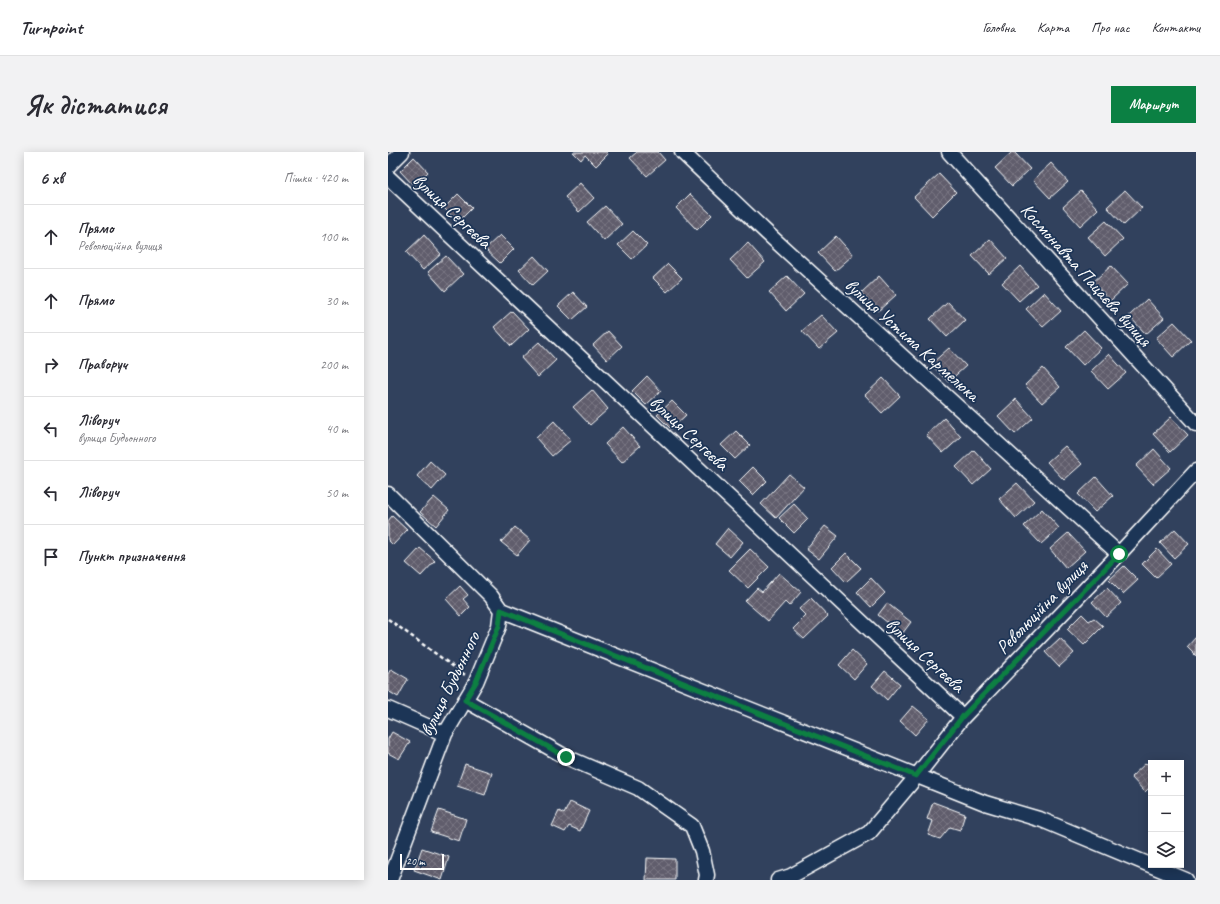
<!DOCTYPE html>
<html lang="uk">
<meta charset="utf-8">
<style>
:root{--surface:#fff;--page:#f2f2f3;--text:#2b2b33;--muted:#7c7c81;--line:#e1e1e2;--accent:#0b8043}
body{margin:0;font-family:Caveat,sans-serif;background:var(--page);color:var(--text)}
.controls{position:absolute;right:12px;bottom:12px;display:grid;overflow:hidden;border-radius:0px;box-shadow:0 2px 10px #0003}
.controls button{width:36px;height:36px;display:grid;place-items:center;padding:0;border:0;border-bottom:1px solid var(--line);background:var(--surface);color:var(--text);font:20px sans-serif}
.scale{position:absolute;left:12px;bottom:10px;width:44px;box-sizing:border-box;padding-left:4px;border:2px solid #fff;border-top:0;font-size:11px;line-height:14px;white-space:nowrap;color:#fff;-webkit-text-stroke:3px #1d3557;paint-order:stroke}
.stop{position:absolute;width:12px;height:12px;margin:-9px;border:3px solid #0b8043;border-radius:50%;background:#fff}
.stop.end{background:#0b8043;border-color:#fff;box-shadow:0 1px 4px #0008}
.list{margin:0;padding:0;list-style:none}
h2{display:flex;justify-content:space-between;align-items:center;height:52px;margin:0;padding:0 16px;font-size:17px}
h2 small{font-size:13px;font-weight:400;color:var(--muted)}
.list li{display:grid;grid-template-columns:26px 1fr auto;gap:12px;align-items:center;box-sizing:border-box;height:64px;padding:0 16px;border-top:1px solid var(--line)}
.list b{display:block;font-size:15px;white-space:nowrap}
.list p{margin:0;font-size:13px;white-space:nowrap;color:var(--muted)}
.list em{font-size:13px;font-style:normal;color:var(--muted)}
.icon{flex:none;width:22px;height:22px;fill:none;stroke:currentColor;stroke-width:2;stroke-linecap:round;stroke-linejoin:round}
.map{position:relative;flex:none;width:808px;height:728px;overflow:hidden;border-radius:0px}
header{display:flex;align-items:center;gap:24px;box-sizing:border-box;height:56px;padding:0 20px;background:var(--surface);border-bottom:1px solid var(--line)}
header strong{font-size:19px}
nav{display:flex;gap:22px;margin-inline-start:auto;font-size:14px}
.intro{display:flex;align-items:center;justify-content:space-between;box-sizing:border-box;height:96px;padding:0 24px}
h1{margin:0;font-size:28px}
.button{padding:10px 18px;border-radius:0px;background:var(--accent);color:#fff;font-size:14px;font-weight:700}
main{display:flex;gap:24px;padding:0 24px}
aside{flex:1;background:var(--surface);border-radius:0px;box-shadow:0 2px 10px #0003}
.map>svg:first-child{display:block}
</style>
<header>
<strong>Turnpoint</strong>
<nav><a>Головна</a><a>Карта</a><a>Про нас</a><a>Контакти</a></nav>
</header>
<div class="intro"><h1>Як дістатися</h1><a class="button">Маршрут</a></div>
<main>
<aside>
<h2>6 хв<small>Пішки · 420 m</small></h2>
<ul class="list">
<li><svg class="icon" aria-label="ahead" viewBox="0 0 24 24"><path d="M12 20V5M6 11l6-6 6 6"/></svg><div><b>Прямо</b><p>Революційна вулиця</p></div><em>100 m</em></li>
<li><svg class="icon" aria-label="ahead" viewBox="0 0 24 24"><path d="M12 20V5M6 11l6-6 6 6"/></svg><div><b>Прямо</b></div><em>30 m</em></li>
<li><svg class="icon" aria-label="right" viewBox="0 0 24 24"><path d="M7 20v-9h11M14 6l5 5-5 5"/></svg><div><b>Праворуч</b></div><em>200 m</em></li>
<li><svg class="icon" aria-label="left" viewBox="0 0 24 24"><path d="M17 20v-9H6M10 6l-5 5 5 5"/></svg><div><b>Ліворуч</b><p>вулиця Будьонного</p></div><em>40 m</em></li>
<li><svg class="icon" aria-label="left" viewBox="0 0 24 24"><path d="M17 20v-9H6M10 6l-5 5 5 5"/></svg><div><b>Ліворуч</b></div><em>50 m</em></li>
<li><svg class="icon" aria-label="arrive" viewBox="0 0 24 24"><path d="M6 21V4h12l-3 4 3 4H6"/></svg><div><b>Пункт призначення</b></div></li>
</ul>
</aside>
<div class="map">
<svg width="808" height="728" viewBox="0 0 808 728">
<defs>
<pattern id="building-cross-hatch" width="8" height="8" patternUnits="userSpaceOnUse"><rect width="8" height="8" fill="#605d6c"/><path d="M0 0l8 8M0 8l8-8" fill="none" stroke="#787582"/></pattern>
</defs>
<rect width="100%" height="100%" fill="#31415d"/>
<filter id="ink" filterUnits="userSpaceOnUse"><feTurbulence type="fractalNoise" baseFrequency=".025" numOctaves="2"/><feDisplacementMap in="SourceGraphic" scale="8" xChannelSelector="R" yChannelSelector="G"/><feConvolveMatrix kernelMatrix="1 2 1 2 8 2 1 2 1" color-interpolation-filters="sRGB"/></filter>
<g filter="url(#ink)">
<path fill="url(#building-cross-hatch)" stroke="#fff" d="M185 0H218L220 2 208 14 197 3 193 8Z
M249 0H270L277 8 259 24 242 6Z
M624 0H626L642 17 624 34 607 16Z
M26 5 40 20 26 34 12 19Z
M663 11 680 30 662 46 645 28Z
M551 22 568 40 544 64 526 45Z
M192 31 206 46 191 60 177 45Z
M737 38 754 56 736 73 719 55Z
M693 39 710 57 692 74 675 55Z
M70 42 84 56 70 70 56 56Z
M302 42 324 63 309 78 288 56Z
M217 54 234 72 216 89 199 70Z
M718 69 735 87 717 104 700 85Z
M245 79 259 93 244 107 230 93Z
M36 83 53 102 35 118 18 100Z
M112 83 126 97 112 111 97 97Z
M448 84 465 103 447 119 430 101Z
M602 87 619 106 601 122 584 104Z
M360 91 377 110 359 126 342 108Z
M58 104 75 122 57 139 40 120Z
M146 104 160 119 145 133 131 118Z
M280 112 294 126 279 140 265 126Z
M632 114 649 133 631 149 614 131Z
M723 114 740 132 722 149 705 130Z
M399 124 416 142 398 159 381 140Z
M491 124 508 143 490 159 473 141Z
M185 140 199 155 184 168 170 154Z
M656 140 673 159 655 175 638 157Z
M759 147 776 166 758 182 741 164Z
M560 150 577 168 559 185 542 167Z
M124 159 141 177 123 194 106 175Z
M433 163 450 181 431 197 414 179Z
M786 170 803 188 785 205 768 186Z
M696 178 713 196 695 213 678 195Z
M220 179 234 194 219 208 205 193Z
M151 190 168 208 150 225 133 206Z
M561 196 578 214 560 230 543 212Z
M721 202 738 221 720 237 703 219Z
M655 216 672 235 654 251 637 233Z
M259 224 273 239 258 253 244 239Z
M495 226 512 244 494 261 477 243Z
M204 238 220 257 202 273 185 255Z
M628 247 645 266 627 282 610 264Z
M284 249 298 263 283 277 269 263Z
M783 265 800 283 782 300 765 282Z
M556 266 573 285 555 301 538 283Z
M166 269 183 288 164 304 148 286Z
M235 275 252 294 234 310 217 292Z
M348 279 362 293 347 307 333 293Z
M677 294 694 312 676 328 659 310Z
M766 297 783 316 765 332 748 314Z
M586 298 603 317 585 333 568 315Z
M42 309 57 323 44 338 29 324Z
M365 315 379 329 365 343 351 329Z
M401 322 416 335 388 366 373 352Z
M708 325 725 344 707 360 690 342Z
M629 331 646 349 628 366 611 347Z
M46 345 61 358 48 374 32 360Z
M406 352 420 367 406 381 391 366Z
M654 357 671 376 653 392 636 374Z
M4 364 19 378 5 393 0 388V369Z
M437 374 450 384 431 407 418 397Z
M127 375 142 388 129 403 113 390Z
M340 376 355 390 342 405 327 392Z
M787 377 801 392 786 406 772 391Z
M680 381 697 399 678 416 662 397Z
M32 396 47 409 33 424 18 411Z
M362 397 381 415 360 436 341 418Z
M769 397 783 412 768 426 754 412Z
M458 401 473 416 458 430 444 415Z
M736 414 750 428 735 442 721 428Z
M391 421 413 440 401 454 397 450 380 469 357 449 369 436 374 440Z
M483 426 497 441 483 455 469 440Z
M72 434 80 443 75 447 82 455 73 464 58 447Z
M719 436 733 451 718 465 704 450Z
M423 446 440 464 416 487 405 477 418 464 411 457Z
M499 451 523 470 514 482 490 463Z
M694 462 701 469 706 466 715 474 696 493 679 477Z
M808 485V504L799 495Z
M672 486 686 501 671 515 657 500Z
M464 498 479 512 466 527 451 513Z
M3 517 20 527 10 545 0 539V522Z
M497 519 512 532 499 548 484 534Z
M525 554 541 567 527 583 512 569Z
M4 580 22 590 11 607 0 601V587Z
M758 611 763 616V634L757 640 743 625Z
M77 612 104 621 97 643 69 634Z
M182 650 201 659 192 679 181 674 177 680 164 674 171 659 176 662Z
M545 650 577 662 572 678 562 675 552 687 540 683 545 669 539 667Z
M51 658 78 667 71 689 43 680Z
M34 696 61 705 54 728 26 718Z
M259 706 287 707V728H258Z"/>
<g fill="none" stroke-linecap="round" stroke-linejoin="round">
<defs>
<path id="minor" d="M294 0 379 81 731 402
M561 0 808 272
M0 14 14 0
M0 25 575 565
M0 342 103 444 113 458 111 474 88 530 57 582 2 728
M113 458 597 651 654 668 798 728
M77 548 178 605 250 636 304 674 314 699 319 723 318 728
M0 557 57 582
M390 728 403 724 481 681 523 631 575 565 731 402 808 319"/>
</defs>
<use href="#minor" stroke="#fff" stroke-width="17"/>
<path stroke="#fff" stroke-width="2.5" stroke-dasharray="4 3" stroke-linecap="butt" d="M0 467 77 523"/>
<use href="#minor" stroke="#1d3557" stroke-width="14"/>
</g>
</g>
<g fill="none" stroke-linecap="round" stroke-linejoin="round" filter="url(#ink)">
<path stroke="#0b8043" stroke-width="5" d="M178 605 77 548 88 530 111 474 113 458 528 624 575 564 731 402"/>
</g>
<g text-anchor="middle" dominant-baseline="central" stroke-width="3.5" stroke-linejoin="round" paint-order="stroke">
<g font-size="19" fill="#fff" stroke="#1d3557">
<text transform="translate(64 59) rotate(43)">вулиця Сергєєва</text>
<text transform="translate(698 123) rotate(48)">Космонавта Пацаєва вулиця</text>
<text transform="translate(524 188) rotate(42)">вулиця Устима Кармелюка</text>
<text transform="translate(301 281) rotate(43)">вулиця Сергєєва</text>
<text transform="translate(654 455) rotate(-46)">Революційна вулиця</text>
<text transform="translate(537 503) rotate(43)">вулиця Сергєєва</text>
<text transform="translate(62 532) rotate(-64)">вулиця Будьонного</text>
</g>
</g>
</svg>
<div class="controls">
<button>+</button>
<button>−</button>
<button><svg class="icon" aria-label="layers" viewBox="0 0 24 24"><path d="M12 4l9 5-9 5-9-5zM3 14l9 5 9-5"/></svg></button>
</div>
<div class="scale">20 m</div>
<div class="stop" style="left:731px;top:402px"></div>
<div class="stop end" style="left:178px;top:605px"></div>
</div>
</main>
